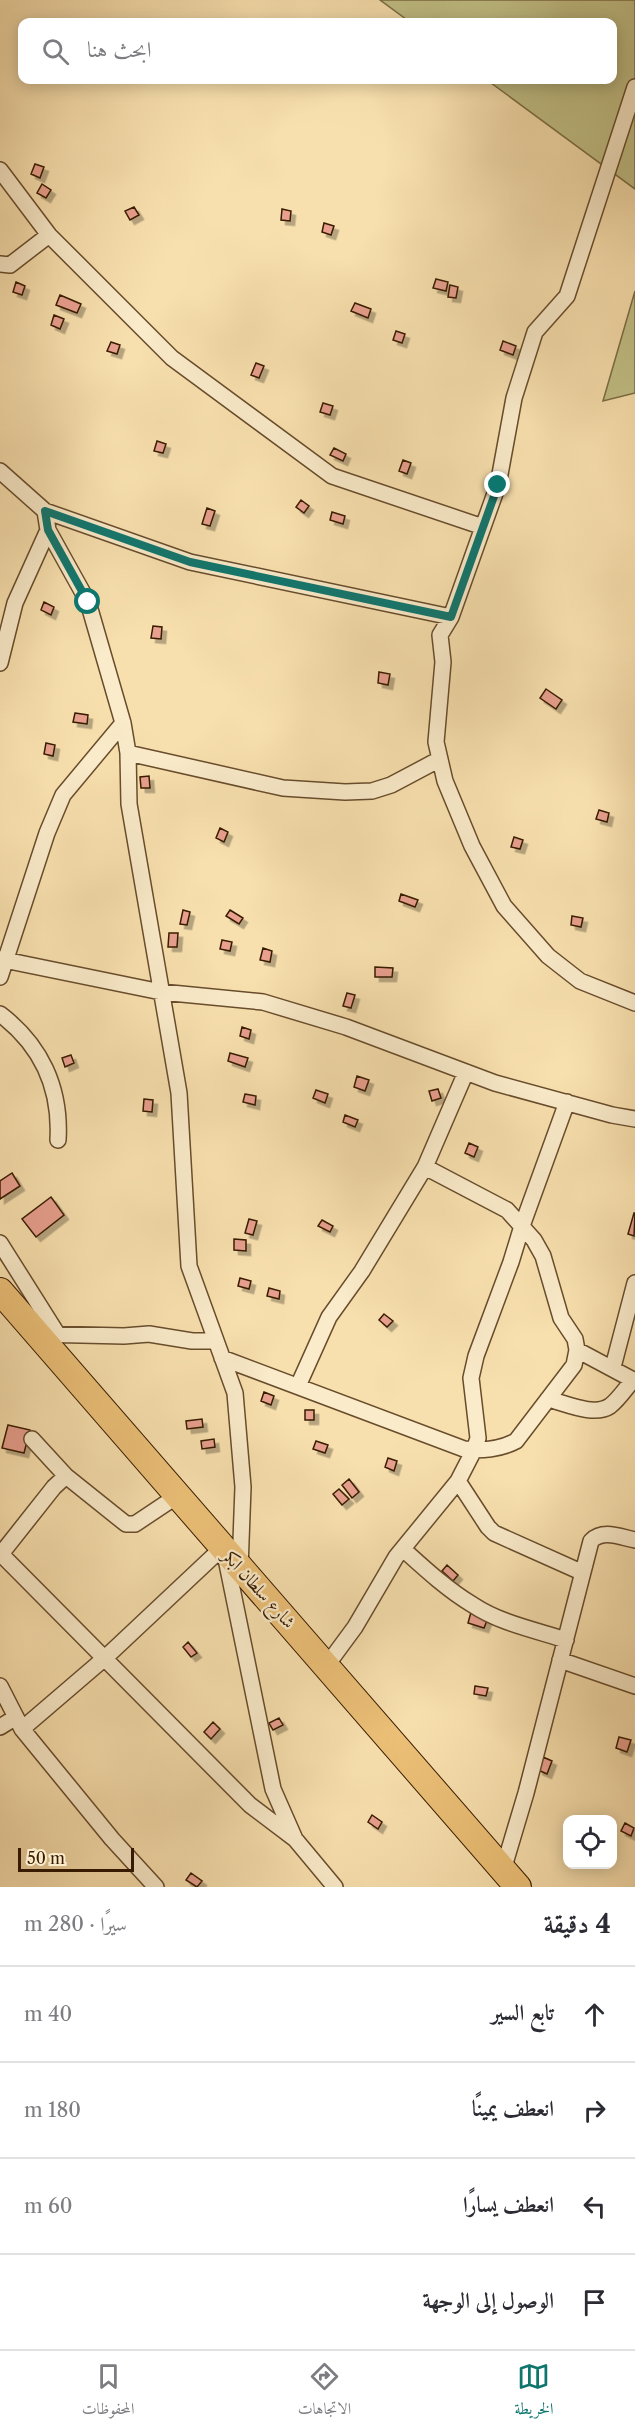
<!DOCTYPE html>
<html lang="ar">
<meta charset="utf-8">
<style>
:root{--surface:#fff;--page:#f2f2f3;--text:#2b2b33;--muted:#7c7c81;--line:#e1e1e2;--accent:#0f766e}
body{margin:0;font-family:"Libre Caslon Text",Amiri,serif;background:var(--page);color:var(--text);direction:rtl}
.controls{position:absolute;right:18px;bottom:18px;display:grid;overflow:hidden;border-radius:12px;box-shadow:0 3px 15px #0003}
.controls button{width:54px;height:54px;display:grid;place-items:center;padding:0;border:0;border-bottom:2px solid var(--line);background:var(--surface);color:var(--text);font:30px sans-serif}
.scale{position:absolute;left:18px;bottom:15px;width:116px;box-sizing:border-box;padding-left:6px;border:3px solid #381b01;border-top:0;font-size:16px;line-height:21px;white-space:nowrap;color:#381b01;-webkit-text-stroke:4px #faebca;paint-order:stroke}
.stop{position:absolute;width:18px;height:18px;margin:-14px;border:4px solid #0f766e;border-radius:50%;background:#fff}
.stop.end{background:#0f766e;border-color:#fff;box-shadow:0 2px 6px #0008}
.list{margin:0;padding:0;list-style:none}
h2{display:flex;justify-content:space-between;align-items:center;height:78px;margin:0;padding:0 24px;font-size:26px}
h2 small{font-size:20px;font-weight:400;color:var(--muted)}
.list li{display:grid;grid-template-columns:39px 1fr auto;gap:18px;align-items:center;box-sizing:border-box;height:96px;padding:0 24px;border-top:2px solid var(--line)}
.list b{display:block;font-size:22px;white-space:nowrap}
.list em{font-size:20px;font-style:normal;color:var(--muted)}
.icon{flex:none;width:33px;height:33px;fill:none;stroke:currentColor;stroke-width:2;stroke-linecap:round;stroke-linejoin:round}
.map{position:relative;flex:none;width:635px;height:1887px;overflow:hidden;direction:ltr}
.search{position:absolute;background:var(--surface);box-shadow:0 3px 15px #0003;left:18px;right:18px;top:18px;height:66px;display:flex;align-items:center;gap:15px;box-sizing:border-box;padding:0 21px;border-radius:12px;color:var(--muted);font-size:22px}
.sheet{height:462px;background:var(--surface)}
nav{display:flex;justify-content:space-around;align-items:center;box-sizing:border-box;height:84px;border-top:2px solid var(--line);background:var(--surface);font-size:16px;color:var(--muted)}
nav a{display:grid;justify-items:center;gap:3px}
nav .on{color:var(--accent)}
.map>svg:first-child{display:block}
</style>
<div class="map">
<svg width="635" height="1887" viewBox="0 0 635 1887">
<defs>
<filter id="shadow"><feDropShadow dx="4.5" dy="4.5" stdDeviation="0" flood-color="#0004"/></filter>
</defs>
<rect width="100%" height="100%" fill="#f8e0ae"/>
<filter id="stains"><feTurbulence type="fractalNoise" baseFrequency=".00333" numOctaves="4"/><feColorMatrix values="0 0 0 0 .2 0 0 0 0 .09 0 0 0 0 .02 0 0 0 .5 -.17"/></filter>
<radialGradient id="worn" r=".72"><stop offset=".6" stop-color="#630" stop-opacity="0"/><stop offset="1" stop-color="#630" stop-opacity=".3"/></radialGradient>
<path fill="#c2c187" stroke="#7d6e44" stroke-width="1.5" d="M380 0H635V189L487 80H612V22H410Z
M635 291V393L603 401Z"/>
<path fill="#e9a08f" stroke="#381b01" stroke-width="1.5" filter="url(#shadow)" d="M35 164 44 167 40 178 31 174Z
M42 184 51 190 46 198 37 193Z
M134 207 139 215 130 220 125 211Z
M282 209 291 211 290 221 281 220Z
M324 223 334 226 331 235 322 232Z
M436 279 448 282 446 291 433 288Z
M16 282 25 286 22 295 13 292Z
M450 285 458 287 456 298 448 297Z
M60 295 81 304 77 313 56 305Z
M355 303 371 309 368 318 351 311Z
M54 315 64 319 60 329 51 325Z
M396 331 405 334 402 343 393 340Z
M503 341 516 346 513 355 500 350Z
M111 342 120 345 117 354 107 351Z
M256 363 264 366 259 378 251 375Z
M323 403 333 406 330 415 320 412Z
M157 441 166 444 163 453 154 451Z
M334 448 346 454 343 461 330 455Z
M403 460 411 463 407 474 399 471Z
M301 500 309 506 304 513 296 507Z
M207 508 215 511 210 526 202 524Z
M332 512 345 516 343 524 330 520Z
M44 602 54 607 51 615 41 610Z
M153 626 162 627 161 639 151 638Z
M379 672 390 674 388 685 378 683Z
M546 689 562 700 556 709 540 698Z
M75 713 88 715 87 724 73 722Z
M46 743 55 745 53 756 44 754Z
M149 776 150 788H141L140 777Z
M599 810 609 813 607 822 596 819Z
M220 828 228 832 224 842 216 838Z
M514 837 523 840 520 849 511 847Z
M401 894 418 900 415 907 399 901Z
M183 910 190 912 187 925 180 924Z
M230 910 243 918 239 924 226 916Z
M572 916 583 918 581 927 571 925Z
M169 933H178L177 947H168Z
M222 940 232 942 230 951 220 949Z
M263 948 272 951 270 962 260 960Z
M375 967 393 968 392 977H375Z
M347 993 355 995 351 1008 343 1006Z
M242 1027 251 1030 249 1039 240 1036Z
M230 1053 248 1058 245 1067 228 1061Z
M71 1055 74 1063 65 1067 62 1058Z
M357 1076 369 1080 365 1091 354 1087Z
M438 1089 441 1098 432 1101 429 1091Z
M316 1090 328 1094 325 1103 313 1098Z
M245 1094 256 1096 255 1105 243 1102Z
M144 1099 153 1100 152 1112 143 1111Z
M345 1115 358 1120 355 1127 343 1122Z
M469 1143 478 1147 474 1157 465 1153Z
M12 1173 20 1186 0 1199V1181Z
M51 1197 64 1215 36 1237 22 1219Z
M634 1213H635L634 1236 628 1234Z
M249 1219 257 1221 253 1235 245 1233Z
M322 1220 333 1226 330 1232 318 1226Z
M234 1239 246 1240V1251L234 1250Z
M240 1278 251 1281 249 1289 238 1286Z
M269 1288 280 1291 279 1299 267 1296Z
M384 1314 393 1321 387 1327 379 1320Z
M264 1392 274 1396 271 1405 261 1401Z
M305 1410H314V1420H305Z
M202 1419 203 1427 187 1429 186 1421Z
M8 1425 30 1430 24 1453 2 1448Z
M214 1439 215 1447 202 1449 201 1441Z
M316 1441 328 1445 325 1453 313 1449Z
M388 1458 397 1461 394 1471 385 1467Z
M349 1479 359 1492 352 1498 342 1485Z
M339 1489 349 1499 342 1505 333 1494Z
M447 1565 458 1575 453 1581 442 1571Z
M471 1612 488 1618 484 1628 468 1623Z
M188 1642 197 1653 191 1657 183 1647Z
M475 1686 488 1688 486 1696 474 1694Z
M279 1718 283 1725 273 1730 269 1723Z
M213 1722 220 1729 211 1739 204 1732Z
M619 1737 631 1740 627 1752 616 1748Z
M543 1757 552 1761 547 1774 538 1770Z
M372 1815 382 1822 378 1829 368 1822Z
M625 1823 634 1828 631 1836 621 1831Z
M191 1873 202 1881 197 1887 186 1880Z"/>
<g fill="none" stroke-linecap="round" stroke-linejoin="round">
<defs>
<path id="minor" d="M0 170 49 235 172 358 332 476 483 527 451 617 440 635 443 662 436 742 445 781 472 846 504 906 548 956 580 981 635 1003
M0 264 10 265 49 235
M0 471 45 511 48 530 88 602 123 723 128 753 129 804 179 1093 189 1266 235 1393 243 1487 240 1568
M45 511 190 562 451 617
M483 527 498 485 514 398 535 332 567 296 635 87
M0 663 15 603 48 530
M128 753 283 788 345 792 372 791 391 785 440 759
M0 959 161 992 263 1002 346 1027 495 1083 612 1115 635 1119
M0 977 47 833 63 795 123 723
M0 1014C41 1045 61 1088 58 1140
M0 1243 58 1335
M38 1334 124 1336 149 1334 192 1341H216
M577 1350 635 1381
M222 1358 464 1449C481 1451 501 1449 516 1441L574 1365 577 1350 575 1339 561 1318 543 1256 534 1240 507 1210 425 1167
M613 1367 635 1283
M298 1386 329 1317 362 1271 425 1167 466 1072
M548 1399C565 1403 594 1417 610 1406 619 1399 626 1388 633 1380
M32 1439 66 1476 126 1524H135L177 1496
M458 1481 488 1527 494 1533 581 1572
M403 1549C425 1569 448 1590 473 1605 500 1623 535 1630 566 1640
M0 1553 250 1805 295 1839
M1 1554 54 1487 66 1476
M225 1554 273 1789 295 1839 335 1887
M560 1660 635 1686
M327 1665 355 1627 396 1557 458 1481 474 1450 478 1438 471 1378 476 1356 511 1262 522 1226 567 1102
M0 1686 22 1729 112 1839 156 1887
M0 1727 16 1717
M22 1729 106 1657 222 1548
M503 1870 526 1793 591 1541C603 1529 620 1537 635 1540"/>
<path id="trunk" d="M0 1291 518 1887"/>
</defs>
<use href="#minor" stroke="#684c2c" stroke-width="18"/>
<use href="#trunk" stroke="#381b01" stroke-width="28"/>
<use href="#minor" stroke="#faebca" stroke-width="15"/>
<use href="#trunk" stroke="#ecc077" stroke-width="26"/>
</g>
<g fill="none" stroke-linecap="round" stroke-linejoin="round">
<path stroke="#0f766e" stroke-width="8" d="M88 602 48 530 45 511 190 562 451 617 498 485"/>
</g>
<g text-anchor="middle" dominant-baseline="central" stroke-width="4.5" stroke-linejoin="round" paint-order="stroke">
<g font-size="18" fill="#381b01" stroke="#faebca">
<text transform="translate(259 1589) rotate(48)">شارع سلطان ابكر</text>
</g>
</g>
<rect width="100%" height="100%" filter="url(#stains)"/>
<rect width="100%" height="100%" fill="url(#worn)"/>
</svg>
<div class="controls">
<button><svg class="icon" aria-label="locate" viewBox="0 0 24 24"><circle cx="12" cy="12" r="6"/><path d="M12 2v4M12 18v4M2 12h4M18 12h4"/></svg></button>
</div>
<div class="scale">50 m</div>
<div class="stop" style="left:88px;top:602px"></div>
<div class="stop end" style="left:498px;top:485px"></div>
<div class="search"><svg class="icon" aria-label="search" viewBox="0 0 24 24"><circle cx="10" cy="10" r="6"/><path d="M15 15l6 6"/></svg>ابحث هنا</div>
</div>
<section class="sheet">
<h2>4 دقيقة<small>سيرًا · 280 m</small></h2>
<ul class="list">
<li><svg class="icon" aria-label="ahead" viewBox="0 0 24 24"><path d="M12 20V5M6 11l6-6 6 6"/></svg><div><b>تابع السير</b></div><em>40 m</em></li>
<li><svg class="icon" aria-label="right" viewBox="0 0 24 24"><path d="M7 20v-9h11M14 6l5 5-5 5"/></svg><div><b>انعطف يمينًا</b></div><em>180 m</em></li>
<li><svg class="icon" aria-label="left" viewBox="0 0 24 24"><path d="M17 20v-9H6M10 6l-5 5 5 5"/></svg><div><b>انعطف يسارًا</b></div><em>60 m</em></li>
<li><svg class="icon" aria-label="arrive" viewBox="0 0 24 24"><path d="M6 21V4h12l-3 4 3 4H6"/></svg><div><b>الوصول إلى الوجهة</b></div></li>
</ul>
</section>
<nav>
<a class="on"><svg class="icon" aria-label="map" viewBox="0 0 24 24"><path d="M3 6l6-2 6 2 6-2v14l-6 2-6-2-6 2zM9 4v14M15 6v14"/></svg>الخريطة</a>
<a><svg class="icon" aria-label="directions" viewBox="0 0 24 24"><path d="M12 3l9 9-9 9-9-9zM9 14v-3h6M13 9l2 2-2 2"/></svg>الاتجاهات</a>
<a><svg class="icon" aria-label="saved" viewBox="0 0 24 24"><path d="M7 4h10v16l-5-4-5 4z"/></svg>المحفوظات</a>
</nav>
